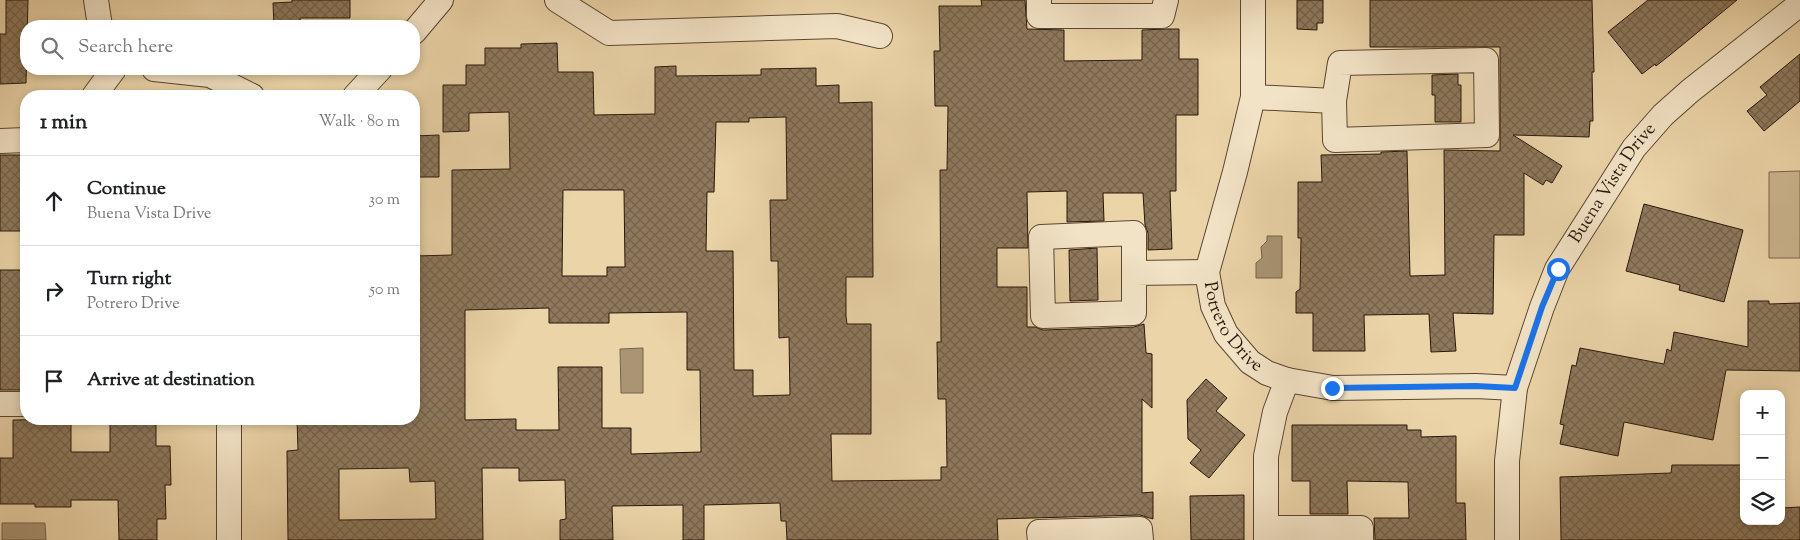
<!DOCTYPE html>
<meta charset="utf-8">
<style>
:root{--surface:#fff;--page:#f2f2f2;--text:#202124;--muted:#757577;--line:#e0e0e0}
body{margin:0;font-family:"Sorts Mill Goudy",serif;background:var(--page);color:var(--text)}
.controls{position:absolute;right:15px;bottom:15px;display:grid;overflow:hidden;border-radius:10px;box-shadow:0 2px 8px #0003}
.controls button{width:45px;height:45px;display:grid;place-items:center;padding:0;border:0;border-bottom:1px solid var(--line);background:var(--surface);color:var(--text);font:25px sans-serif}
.stop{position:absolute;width:15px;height:15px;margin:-11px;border:4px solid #1a73e8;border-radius:50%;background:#fff}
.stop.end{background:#1a73e8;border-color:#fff;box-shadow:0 1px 5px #0008}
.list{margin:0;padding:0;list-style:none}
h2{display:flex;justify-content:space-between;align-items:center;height:65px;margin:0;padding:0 20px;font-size:21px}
h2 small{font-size:16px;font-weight:400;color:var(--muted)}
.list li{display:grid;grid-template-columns:32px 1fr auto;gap:15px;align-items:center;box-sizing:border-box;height:90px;padding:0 20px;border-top:1px solid var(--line)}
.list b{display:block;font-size:19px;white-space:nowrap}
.list p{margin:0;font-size:16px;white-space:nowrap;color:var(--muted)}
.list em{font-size:16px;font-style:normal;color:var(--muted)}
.icon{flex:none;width:28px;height:28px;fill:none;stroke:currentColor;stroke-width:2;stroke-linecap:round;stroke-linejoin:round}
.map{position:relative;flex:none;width:1800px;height:540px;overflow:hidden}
.search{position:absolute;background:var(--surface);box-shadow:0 2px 8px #0003;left:20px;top:20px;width:400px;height:55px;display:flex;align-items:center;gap:12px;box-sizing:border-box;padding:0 18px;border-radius:20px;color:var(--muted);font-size:19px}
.panel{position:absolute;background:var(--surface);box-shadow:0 2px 8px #0003;left:20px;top:90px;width:400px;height:335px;border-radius:20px}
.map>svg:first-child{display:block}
</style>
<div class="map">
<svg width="1800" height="540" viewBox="0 0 1800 540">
<defs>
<pattern id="building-cross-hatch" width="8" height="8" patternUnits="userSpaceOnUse" patternTransform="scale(1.25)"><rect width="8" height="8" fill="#8e795d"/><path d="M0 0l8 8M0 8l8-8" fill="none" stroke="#74624b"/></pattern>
</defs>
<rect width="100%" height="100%" fill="#ebd4a8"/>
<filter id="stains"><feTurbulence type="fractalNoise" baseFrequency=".004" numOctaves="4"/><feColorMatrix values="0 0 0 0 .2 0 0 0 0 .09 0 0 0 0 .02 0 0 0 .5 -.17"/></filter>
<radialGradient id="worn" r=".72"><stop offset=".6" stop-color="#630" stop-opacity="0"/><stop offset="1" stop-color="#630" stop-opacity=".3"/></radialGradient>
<path fill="#cab48d" stroke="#7a664c" d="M1800 171V258H1769V172Z"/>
<path fill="#a99473" stroke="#766249" d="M1267 236H1282V278H1256V263L1262 258 1261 247 1267 241Z
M643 348V393H621L620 349Z
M2 523H45L46 540H2Z"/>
<path fill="url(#building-cross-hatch)" stroke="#2a170b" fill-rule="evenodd" d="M6 0H28L26 83 0 84V34H6Z
M292 0H350V18H300L301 26H274L273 3 292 2Z
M981 0H1025L1027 29 1064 30V61L1142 60V30L1166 29H1179V59H1198V115H1176V191H1170L1172 249 1148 250V233L1145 225 1143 193H1103L1104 221 1067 222V191L1027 192 1028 248H997V287H1027V327H1035L1043 330 1134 327 1144 324 1146 353 1152 354V408L1142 399V493L1153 492V519L1140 515 997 519 998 540H787L786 521H781L780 503 704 505V540H683V505L612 506 613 540H560V520L566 519 565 480 519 481V468H482L483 540H288L287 451 298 450 297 419H344V421L414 419V256L452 255V170L510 169 509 112 469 113V131L443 132V85H466V65H485V48H521V44L557 43 558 72H593L594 115 655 114V67L676 66V76L761 75V69L816 68V86L839 85V103L872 102 873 277H846V316L847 324H871V434H831L832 481 941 480V467H947L946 399H938L937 342H941L940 170H947L948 106H935L934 51H940L939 6H982ZM786 117 787 200H770L771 261H778L779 338 789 337 790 395 753 396V370H734L733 251H706L707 192H714L716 122H749V118ZM563 190H624L625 267H607V276H562ZM549 308V323H609V313L687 312V370H700L701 452 631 454V428H602V367H558L559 430H516V419L465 420V310ZM409 468 410 482 435 481 436 519 339 520V469Z
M1297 0H1323V23H1317V30L1297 29Z
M1370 0H1592L1594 72H1592L1593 121H1590L1589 137 1513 135 1562 166 1552 183 1546 180 1543 185 1524 173V235H1494L1493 314 1453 313 1456 351 1431 352 1429 314 1364 315 1365 351H1313V313H1296V292L1300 289 1301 238H1298V182H1322L1321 155 1381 154V152L1407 151 1410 276 1445 275 1444 150 1500 151V47H1370Z
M1648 0H1737L1670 55 1656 66 1655 64 1642 74 1608 32Z
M1800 54V101L1764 131 1747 111 1767 95 1760 87Z
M1458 74V85H1461V122H1435V95H1432V75Z
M439 135V177H414V136Z
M0 155H26V231H0Z
M1644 204 1743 230 1724 302 1679 290 1680 285 1626 271Z
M1097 248 1098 300 1070 301 1069 250Z
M0 270H26V390H0Z
M1748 301H1769V304L1800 303V371L1726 370 1713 440 1624 422 1618 456 1560 444 1564 425 1560 424 1572 365 1576 366 1580 348 1664 364 1667 349 1671 351 1674 332 1748 347Z
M1206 379 1227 398 1216 411 1245 435 1209 478 1190 463 1201 450 1188 439 1187 400Z
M71 419V452H110V419H156V446H170L171 485H165L166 519H157V540H119L118 500H71V507H35V504H0V458H13V420Z
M1292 425H1407V430H1421V437L1456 436V503H1465L1466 540H1375L1374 518H1409L1408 482 1347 481 1348 514H1310V481H1292Z
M1672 465H1744V521H1781V508L1800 507V540H1561L1560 477 1671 473Z
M1244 495V540H1191L1190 496Z"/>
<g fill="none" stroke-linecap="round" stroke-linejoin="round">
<defs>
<g id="minor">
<path d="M96 0 100 26"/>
<path d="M557 0 609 33 837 26 880 36"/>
<path d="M1039 0V16H1162L1166 0"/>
<path id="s1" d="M1253 0V97L1235 172 1207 272 1213 306 1226 334 1250 362 1267 373 1287 380 1333 388 1476 386 1515 388"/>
<path d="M414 32 441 0"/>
<path d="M154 69 210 75 252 96"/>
<path d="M94 96 114 69"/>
<path d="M355 96 380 69"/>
<path d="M1253 97 1334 101 1335 140 1487 135 1486 60 1340 63 1334 101"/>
<path d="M0 141 26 140"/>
<path d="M1134 273V313L1043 316 1041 237 1134 233V273L1207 272"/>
<path d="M0 404H26"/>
<path d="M229 419V540"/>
<path d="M1267 528H1361V540"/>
<path d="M1040 540 1039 532 1140 529 1141 540"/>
<path d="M1266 540V456L1275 412 1287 380"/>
<path id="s2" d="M1507 540V461L1515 388 1542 307 1557 269 1634 148 1663 115 1690 91 1800 4"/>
</g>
</defs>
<use href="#minor" stroke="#5a4632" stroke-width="26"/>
<use href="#minor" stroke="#f2e3c6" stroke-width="24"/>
</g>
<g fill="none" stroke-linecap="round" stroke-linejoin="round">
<path stroke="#1a73e8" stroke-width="6" d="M1332 388 1476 386 1515 388 1542 307 1558 269"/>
</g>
<g text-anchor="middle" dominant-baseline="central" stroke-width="4" stroke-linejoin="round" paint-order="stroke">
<g font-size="18" fill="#2a170b" stroke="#f2e3c6">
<text stroke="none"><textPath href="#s2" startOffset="381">Buena Vista Drive</textPath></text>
<text stroke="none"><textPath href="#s1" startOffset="340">Potrero Drive</textPath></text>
</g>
</g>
<rect width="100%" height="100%" filter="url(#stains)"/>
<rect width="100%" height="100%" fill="url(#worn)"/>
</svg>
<div class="controls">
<button>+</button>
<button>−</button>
<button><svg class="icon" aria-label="layers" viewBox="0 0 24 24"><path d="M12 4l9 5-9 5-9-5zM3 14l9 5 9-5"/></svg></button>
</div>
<div class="stop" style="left:1558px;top:269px"></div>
<div class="stop end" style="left:1332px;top:388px"></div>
<div class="search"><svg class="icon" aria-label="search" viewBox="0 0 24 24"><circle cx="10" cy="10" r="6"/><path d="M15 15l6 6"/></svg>Search here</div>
<section class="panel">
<h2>1 min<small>Walk · 80 m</small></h2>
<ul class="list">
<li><svg class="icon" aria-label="ahead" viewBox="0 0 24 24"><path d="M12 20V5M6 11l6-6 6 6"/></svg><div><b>Continue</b><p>Buena Vista Drive</p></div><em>30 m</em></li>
<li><svg class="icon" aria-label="right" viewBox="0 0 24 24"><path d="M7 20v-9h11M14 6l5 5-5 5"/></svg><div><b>Turn right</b><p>Potrero Drive</p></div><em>50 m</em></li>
<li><svg class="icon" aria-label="arrive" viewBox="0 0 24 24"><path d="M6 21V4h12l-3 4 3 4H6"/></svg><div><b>Arrive at destination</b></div></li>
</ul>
</section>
</div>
